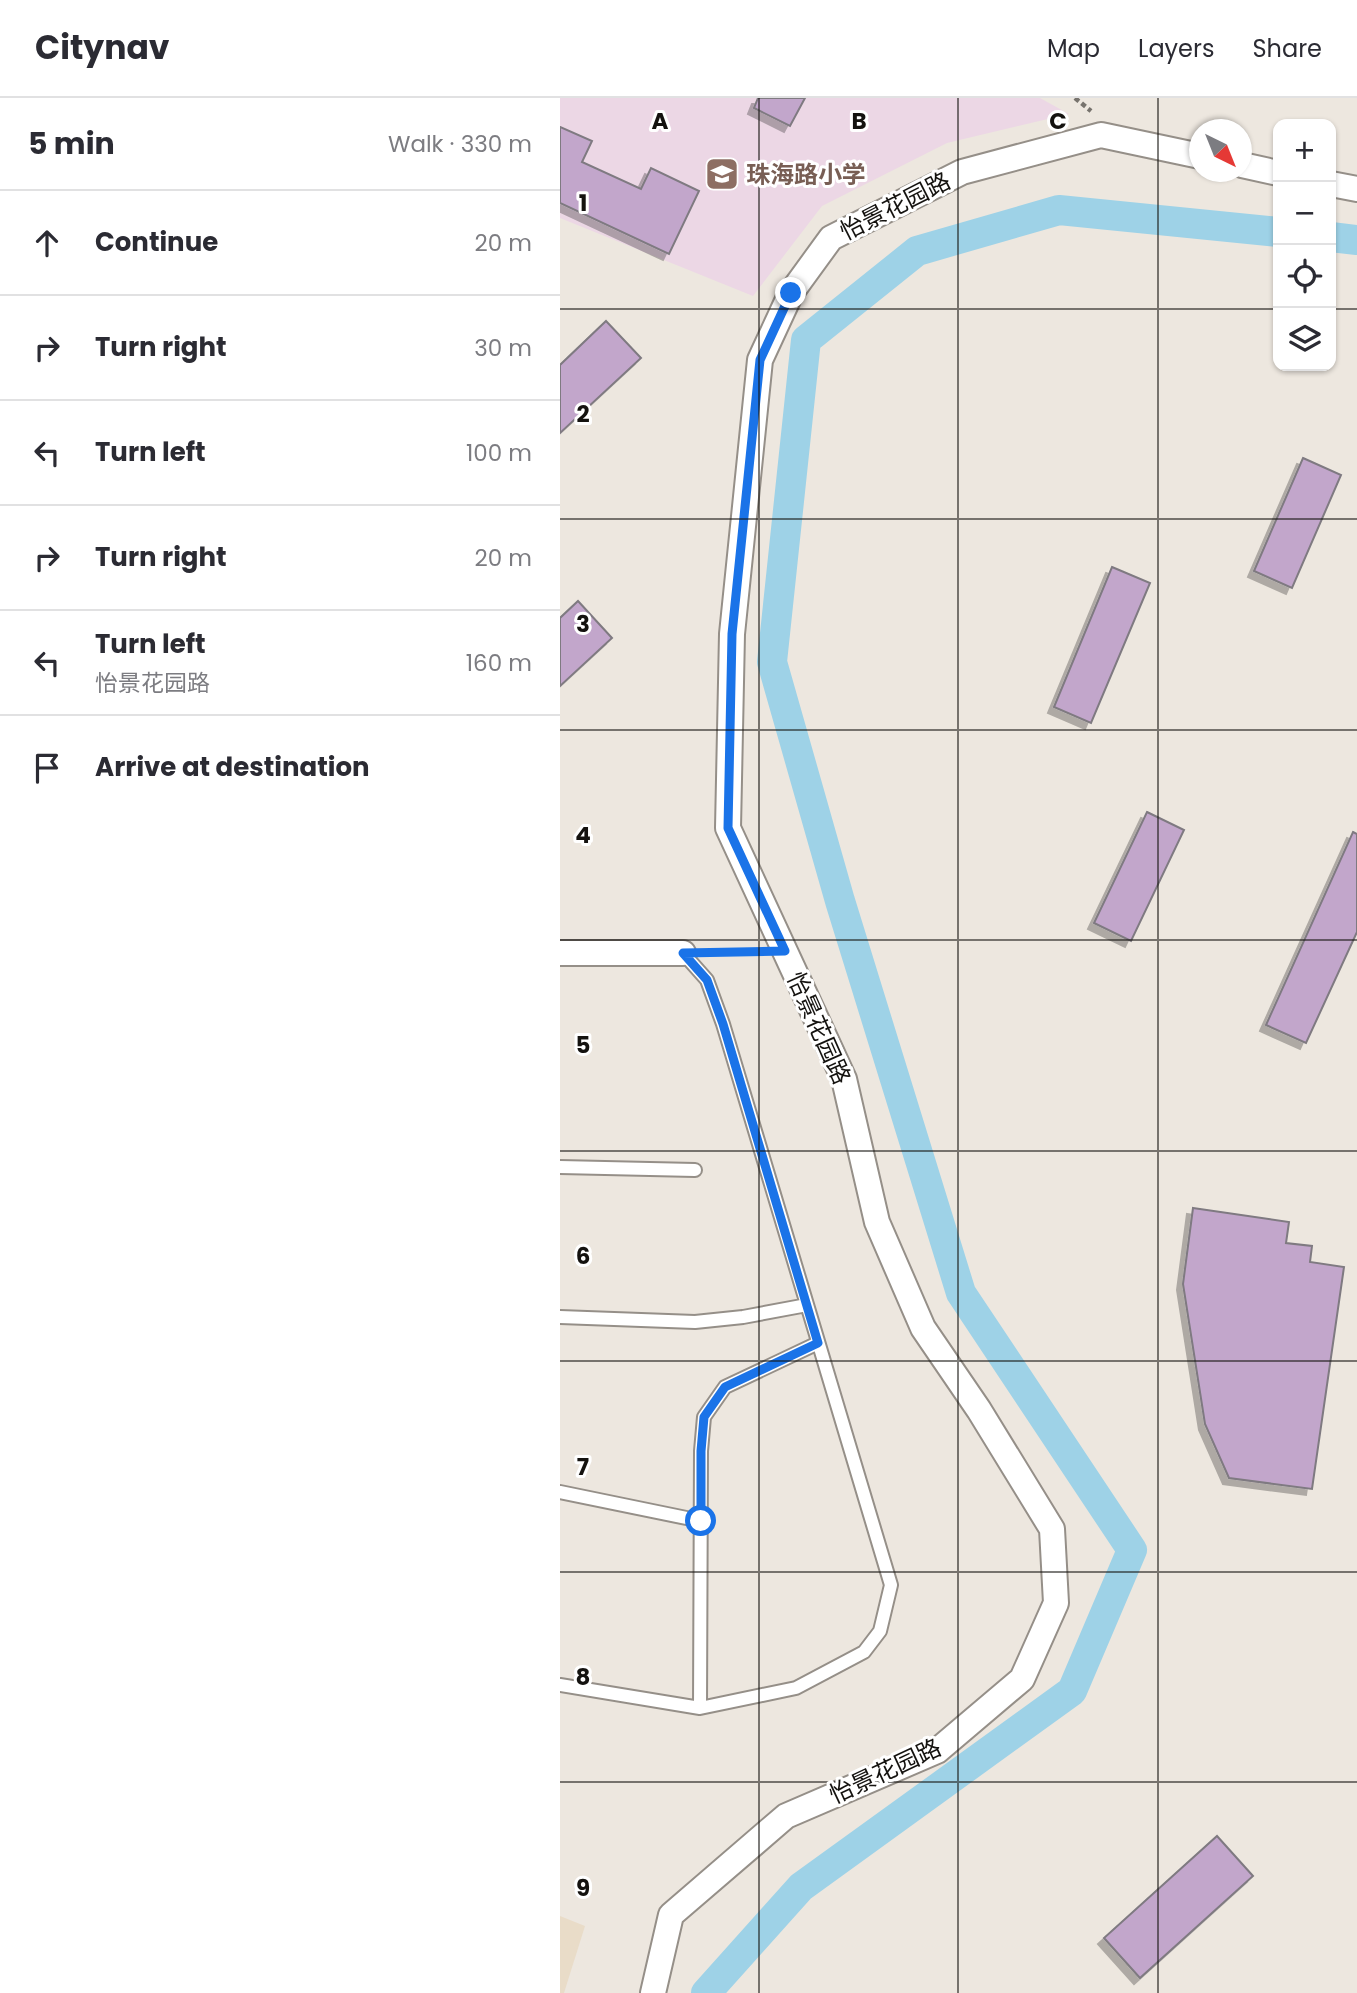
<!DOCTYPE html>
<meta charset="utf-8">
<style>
:root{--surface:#fff;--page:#f2f2f3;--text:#2b2b33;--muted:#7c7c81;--line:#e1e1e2}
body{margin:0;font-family:Poppins,"Noto Sans SC",sans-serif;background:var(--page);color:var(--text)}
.controls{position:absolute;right:21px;top:21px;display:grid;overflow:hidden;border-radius:14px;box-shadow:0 2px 5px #0004}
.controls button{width:63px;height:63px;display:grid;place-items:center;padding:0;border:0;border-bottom:2px solid var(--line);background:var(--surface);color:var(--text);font:35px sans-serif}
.compass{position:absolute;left:629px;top:21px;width:63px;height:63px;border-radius:50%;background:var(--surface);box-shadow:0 2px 5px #0004;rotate:137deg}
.stop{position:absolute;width:21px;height:21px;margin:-16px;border:5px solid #1a73e8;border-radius:50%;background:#fff}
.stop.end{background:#1a73e8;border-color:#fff;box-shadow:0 2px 7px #0008}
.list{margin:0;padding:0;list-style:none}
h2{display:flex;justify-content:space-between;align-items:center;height:91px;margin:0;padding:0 28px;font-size:30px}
h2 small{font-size:23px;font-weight:400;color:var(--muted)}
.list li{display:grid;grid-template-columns:46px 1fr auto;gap:21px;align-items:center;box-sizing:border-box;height:105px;padding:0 28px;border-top:2px solid var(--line)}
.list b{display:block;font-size:26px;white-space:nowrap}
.list p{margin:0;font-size:23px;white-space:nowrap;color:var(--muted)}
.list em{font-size:23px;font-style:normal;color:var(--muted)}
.icon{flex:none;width:38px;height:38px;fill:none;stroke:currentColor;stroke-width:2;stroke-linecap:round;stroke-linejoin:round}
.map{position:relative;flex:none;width:797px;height:1895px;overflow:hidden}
header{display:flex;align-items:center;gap:42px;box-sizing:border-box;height:98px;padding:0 35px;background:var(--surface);border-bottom:2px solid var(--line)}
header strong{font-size:33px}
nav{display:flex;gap:38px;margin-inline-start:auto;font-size:24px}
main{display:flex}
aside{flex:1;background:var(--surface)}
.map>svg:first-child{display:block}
</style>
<header>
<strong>Citynav</strong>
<nav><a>Map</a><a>Layers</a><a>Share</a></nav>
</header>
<main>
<aside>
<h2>5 min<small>Walk · 330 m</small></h2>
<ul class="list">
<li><svg class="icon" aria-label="ahead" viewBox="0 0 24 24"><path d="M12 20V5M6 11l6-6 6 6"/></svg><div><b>Continue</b></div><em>20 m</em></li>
<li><svg class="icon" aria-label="right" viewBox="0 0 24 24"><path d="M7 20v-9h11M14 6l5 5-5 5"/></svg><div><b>Turn right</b></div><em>30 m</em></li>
<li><svg class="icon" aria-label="left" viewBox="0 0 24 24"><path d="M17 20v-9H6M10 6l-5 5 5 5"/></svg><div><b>Turn left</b></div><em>100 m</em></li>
<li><svg class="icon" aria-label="right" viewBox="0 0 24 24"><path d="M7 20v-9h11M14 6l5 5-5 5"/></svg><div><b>Turn right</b></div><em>20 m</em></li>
<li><svg class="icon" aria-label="left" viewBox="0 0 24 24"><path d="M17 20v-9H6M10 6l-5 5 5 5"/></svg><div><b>Turn left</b><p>怡景花园路</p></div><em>160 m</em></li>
<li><svg class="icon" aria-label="arrive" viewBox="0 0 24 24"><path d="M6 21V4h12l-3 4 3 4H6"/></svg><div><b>Arrive at destination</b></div></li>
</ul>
</aside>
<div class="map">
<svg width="797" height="1895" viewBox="0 0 797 1895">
<defs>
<filter id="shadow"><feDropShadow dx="-6" dy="6" stdDeviation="0" flood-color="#0004"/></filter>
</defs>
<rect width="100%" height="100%" fill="#ede7df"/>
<path fill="#ecd7e5" d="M0 0H480L509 16 387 45 262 108 193 198 0 120Z"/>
<path fill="#e9dcc8" d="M0 1818 25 1828 4 1895H0Z"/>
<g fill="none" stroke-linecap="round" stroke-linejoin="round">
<path stroke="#9ed2e7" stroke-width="30" d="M771 139 797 142
M146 1895 241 1789 512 1593 572 1452 401 1195 280 803 212 564 246 242 357 153 499 112 718 134"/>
</g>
<path fill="#c2a6cb" stroke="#7f7a81" stroke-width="2" filter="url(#shadow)" d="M198 0H245L230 28 194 10Z
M0 29 32 43 22 64 81 91 91 70 139 93 109 156 0 105Z
M46 223 81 260 0 335V267Z
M743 360 781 377 732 490 694 473Z
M552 469 590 485 531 625 494 609Z
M18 503 52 540 0 588V520Z
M587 714 624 732 571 843 534 825Z
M793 734 797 736V834L746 945 706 927Z
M633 1110 729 1124 726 1145 752 1148 750 1164 784 1169 752 1391 669 1380 645 1326 623 1186Z
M657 1738 693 1778 580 1880 544 1840Z"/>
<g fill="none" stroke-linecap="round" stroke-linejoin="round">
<defs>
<path id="service" d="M0 1069 135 1072
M0 1219 135 1224 183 1219 247 1207
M0 1394 141 1423
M0 1587 140 1610 236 1590 304 1554 320 1533 331 1487 163 926 147 882 123 855
M140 1610 141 1353 144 1319 165 1289 258 1245"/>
<path id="minor" d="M682 67 718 75
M771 86 797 91
M0 855H123
M93 1895 111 1817 226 1718 377 1653 462 1581 496 1505 492 1431 419 1312 363 1230 317 1124 284 981 168 730 172 536 200 262 231 195 271 140 402 74 541 37 640 58"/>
</defs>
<use href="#service" stroke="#958f88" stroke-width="16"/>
<use href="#minor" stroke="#958f88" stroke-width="28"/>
<path stroke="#77736d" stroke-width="4.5" stroke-dasharray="5 3.5" stroke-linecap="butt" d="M515 0 531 13
M149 855 196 854"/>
<use href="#service" stroke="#fff" stroke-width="12"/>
<use href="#minor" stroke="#fff" stroke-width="24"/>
</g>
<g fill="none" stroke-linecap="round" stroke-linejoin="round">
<path stroke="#1a73e8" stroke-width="9" d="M141 1423V1353L144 1319 165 1289 258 1245 163 926 147 882 123 855 225 853 168 730 172 536 200 262 231 195"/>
</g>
<path fill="none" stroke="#14120f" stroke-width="2" stroke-opacity="0.55" d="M199 0V1895M398 0V1895M598 0V1895M0 211H718M771 211H797M0 421H797M0 632H797M0 842H797M0 1053H797M0 1263H797M0 1474H797M0 1684H797"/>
<defs>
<symbol id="school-square" viewBox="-11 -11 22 22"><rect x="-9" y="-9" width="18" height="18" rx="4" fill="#8d6e63" stroke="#fff"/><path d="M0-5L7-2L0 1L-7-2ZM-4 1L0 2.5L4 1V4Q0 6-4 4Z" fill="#fff"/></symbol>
</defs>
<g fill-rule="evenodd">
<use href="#school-square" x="143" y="57" width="38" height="38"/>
</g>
<g text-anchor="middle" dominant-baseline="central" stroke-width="6" stroke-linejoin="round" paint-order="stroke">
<g font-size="24" font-weight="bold" fill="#785e54" stroke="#fff" text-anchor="start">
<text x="186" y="76">珠海路小学</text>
</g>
<g font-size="24" fill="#14120f" stroke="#fff">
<text transform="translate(335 108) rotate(-27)">怡景花园路</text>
<text transform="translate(259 930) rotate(66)">怡景花园路</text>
<text transform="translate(325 1673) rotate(-25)">怡景花园路</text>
</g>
</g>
<g font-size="23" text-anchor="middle" font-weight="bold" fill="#14120f" stroke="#fff" stroke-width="6" stroke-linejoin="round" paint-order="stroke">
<text x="100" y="31">A</text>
<text x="299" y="31">B</text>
<text x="498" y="31">C</text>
<text x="23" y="113">1</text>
<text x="23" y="324">2</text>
<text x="23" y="534">3</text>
<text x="23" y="745">4</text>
<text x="23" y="955">5</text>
<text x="23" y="1166">6</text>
<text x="23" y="1377">7</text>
<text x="23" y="1587">8</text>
<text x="23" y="1798">9</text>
</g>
</svg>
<div class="controls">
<button>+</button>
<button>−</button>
<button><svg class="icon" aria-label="locate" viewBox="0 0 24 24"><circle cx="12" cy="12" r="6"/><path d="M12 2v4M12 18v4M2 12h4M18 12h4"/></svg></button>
<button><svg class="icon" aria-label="layers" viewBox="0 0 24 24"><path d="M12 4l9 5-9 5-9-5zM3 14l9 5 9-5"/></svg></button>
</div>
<svg class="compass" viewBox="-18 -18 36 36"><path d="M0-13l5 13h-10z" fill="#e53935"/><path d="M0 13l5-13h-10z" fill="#7c7c81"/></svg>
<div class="stop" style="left:141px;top:1423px"></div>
<div class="stop end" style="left:231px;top:195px"></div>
</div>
</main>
